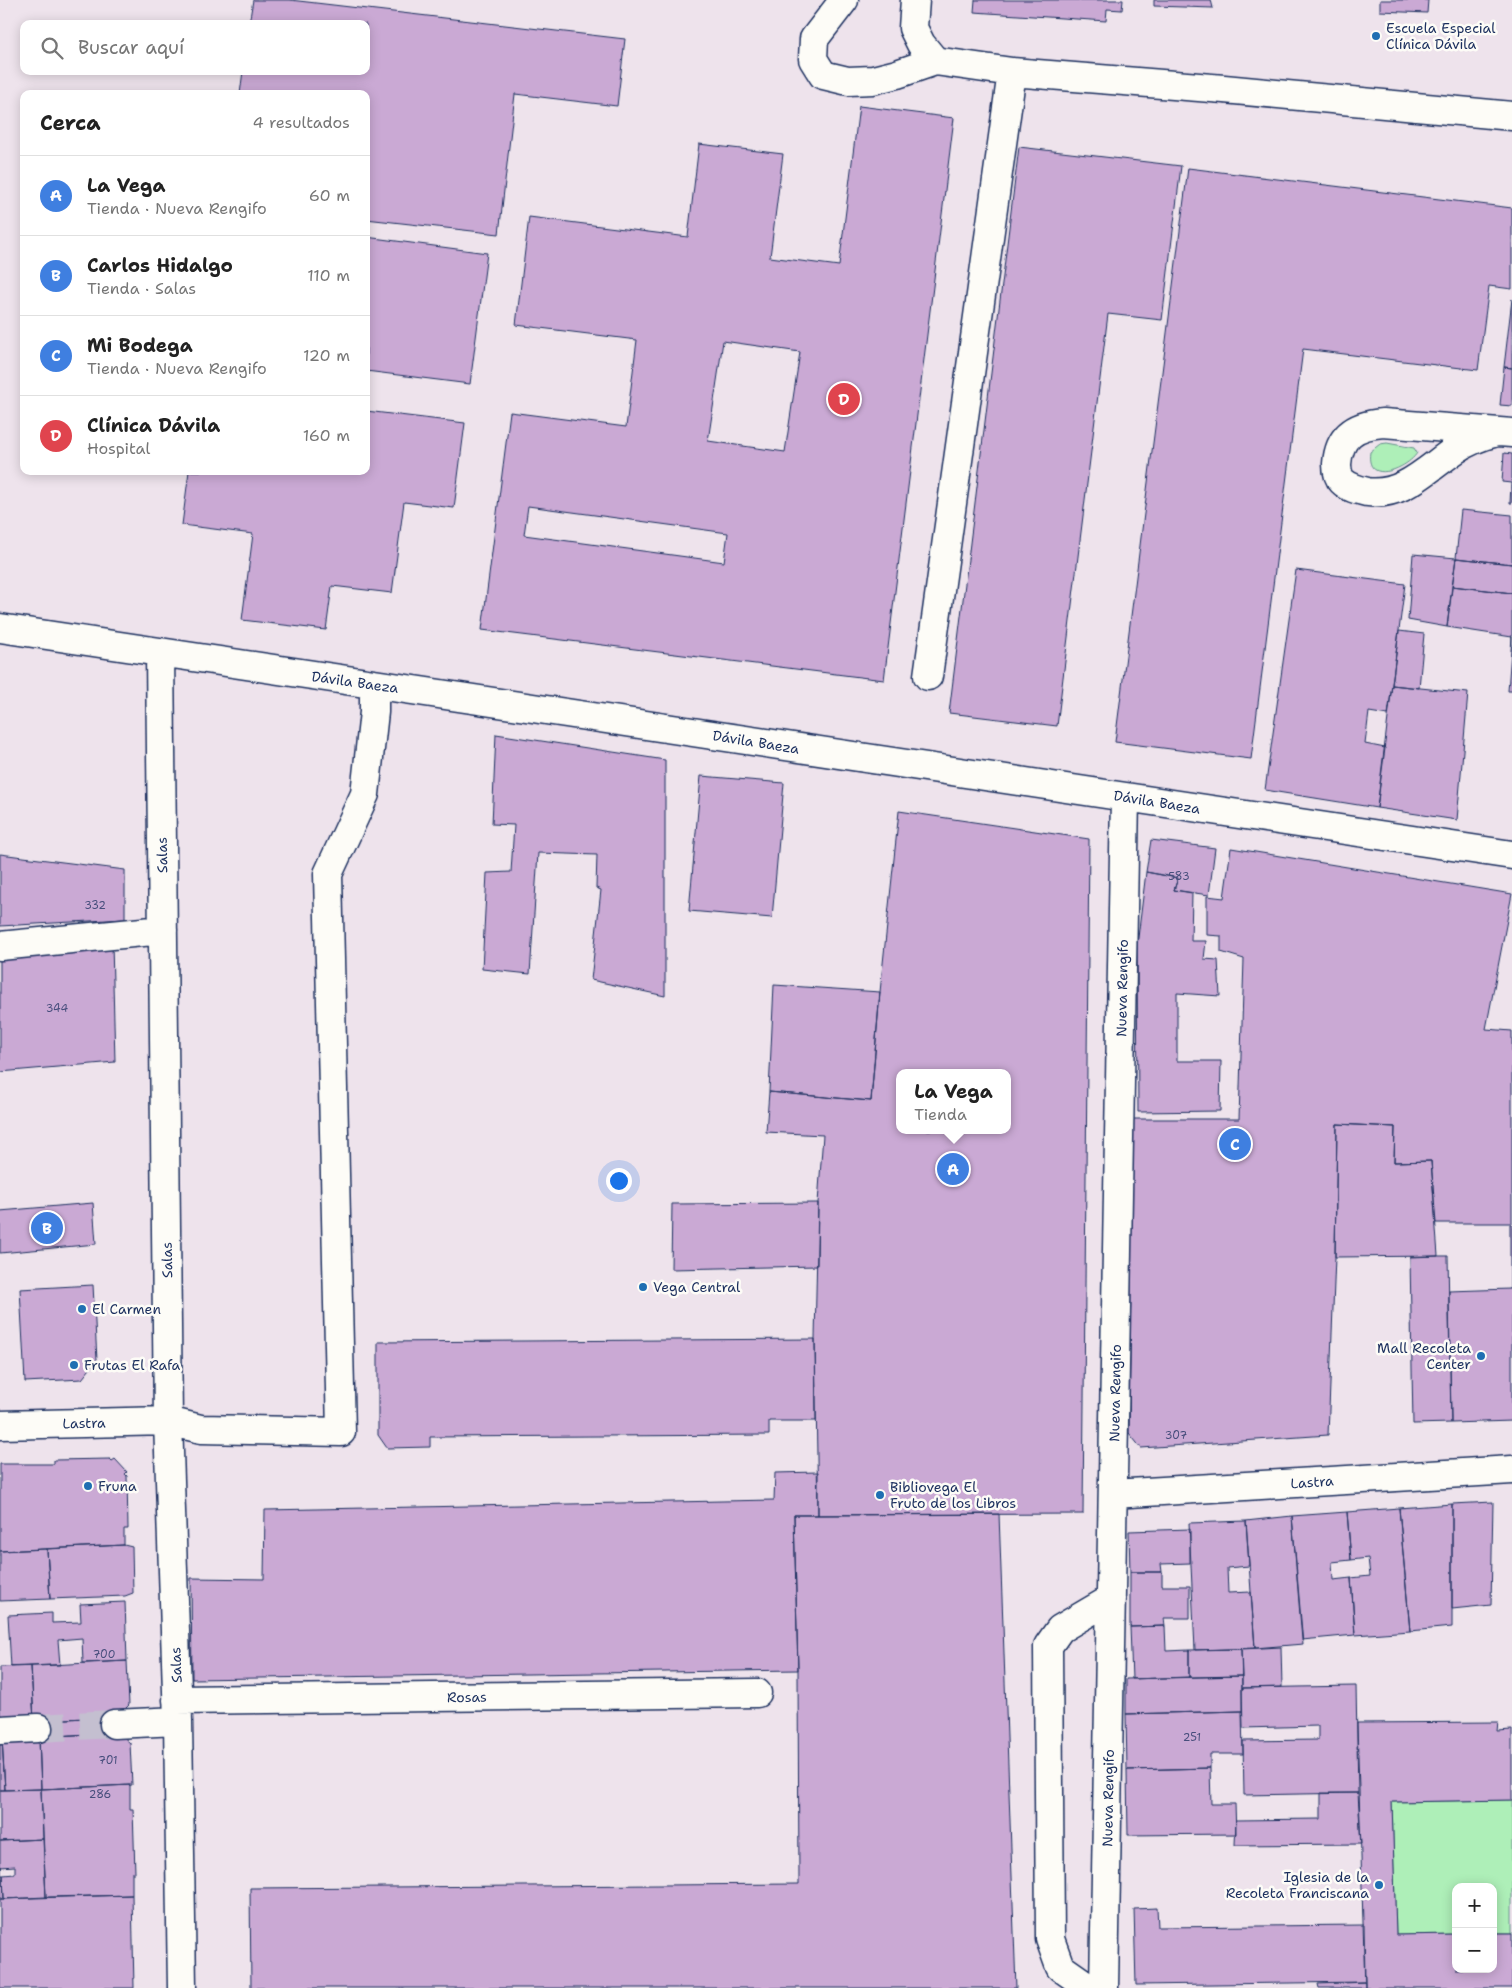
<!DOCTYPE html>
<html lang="es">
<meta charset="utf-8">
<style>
:root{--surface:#fff;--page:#f2f2f2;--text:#222;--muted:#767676;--line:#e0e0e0;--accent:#ea580c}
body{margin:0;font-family:"Shantell Sans",sans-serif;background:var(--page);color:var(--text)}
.controls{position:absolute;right:15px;bottom:15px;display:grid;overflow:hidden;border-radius:10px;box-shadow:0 2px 12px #0003}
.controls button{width:45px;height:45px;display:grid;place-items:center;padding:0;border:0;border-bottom:1px solid var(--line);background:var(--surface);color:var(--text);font:25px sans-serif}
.you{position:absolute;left:618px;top:1180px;width:18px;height:18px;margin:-12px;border:4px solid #fff;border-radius:50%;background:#1a73e8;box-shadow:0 0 0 8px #1a73e833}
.badge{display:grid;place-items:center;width:32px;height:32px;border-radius:50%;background:var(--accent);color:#fff;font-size:16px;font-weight:700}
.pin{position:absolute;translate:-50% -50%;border:2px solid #fff;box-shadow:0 1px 5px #0006}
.popup{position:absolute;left:896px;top:1069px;width:115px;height:65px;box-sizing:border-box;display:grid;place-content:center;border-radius:10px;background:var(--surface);filter:drop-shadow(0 1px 4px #0005);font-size:16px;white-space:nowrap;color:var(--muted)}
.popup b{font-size:19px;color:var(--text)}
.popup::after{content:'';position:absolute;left:50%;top:100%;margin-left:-10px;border:10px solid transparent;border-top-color:var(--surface)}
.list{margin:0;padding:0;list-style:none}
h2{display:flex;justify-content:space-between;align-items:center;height:65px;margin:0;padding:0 20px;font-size:21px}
h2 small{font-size:16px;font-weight:400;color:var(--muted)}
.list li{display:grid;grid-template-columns:32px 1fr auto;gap:15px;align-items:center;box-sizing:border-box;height:80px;padding:0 20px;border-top:1px solid var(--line)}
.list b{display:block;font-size:19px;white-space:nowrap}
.list p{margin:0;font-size:16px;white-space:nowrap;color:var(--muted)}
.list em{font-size:16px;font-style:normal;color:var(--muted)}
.icon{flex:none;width:28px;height:28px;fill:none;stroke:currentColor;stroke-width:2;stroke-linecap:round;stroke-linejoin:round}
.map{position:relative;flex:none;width:1512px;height:1988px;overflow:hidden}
.search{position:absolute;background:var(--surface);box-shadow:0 2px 12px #0003;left:20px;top:20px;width:350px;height:55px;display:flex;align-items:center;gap:12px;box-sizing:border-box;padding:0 18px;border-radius:10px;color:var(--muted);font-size:19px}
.panel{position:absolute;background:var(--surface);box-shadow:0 2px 12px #0003;left:20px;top:90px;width:350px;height:385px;border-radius:10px}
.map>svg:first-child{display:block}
</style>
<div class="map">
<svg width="1512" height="1988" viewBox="0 0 1512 1988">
<rect width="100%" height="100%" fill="#eee3ec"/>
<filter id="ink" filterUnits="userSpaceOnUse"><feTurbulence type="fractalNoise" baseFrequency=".02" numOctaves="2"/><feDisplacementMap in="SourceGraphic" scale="10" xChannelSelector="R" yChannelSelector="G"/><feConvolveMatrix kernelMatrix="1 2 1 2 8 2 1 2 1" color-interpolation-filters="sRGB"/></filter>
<g filter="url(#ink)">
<path fill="#aeefb8" stroke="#648f8b" d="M1387 443 1414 448 1417 453C1407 469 1365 486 1370 452L1380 444Z
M1512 1800V1933H1493V1887H1456V1934L1396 1935 1392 1802Z"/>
<path fill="#caa9d4" stroke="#1b2f5e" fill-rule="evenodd" d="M253 0H290L625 39 617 106 515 94 499 234 366 219V94H240L243 71H366V24H249Z
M975 0H1123L1122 10 1107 9 1106 21 974 12Z
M1154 0H1211L1213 8 1154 6Z
M1380 0H1428L1427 13 1380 11Z
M859 106 954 118 884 680 482 630 510 412 626 427 637 340 516 325 529 217 688 237 699 144 783 154 770 257 839 266ZM723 341 800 352 785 452 708 441ZM528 506 728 533 724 562 524 535Z
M1019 147 1181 166 1162 320 1108 314 1057 726 949 713Z
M1188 168 1512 208V289L1489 286 1478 370 1303 349 1251 759 1115 742Z
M366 237 487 253 470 384 366 371Z
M1512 299V368L1504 367Z
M1504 367 1512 368V406L1500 405Z
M366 411 465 423 454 508 404 502 392 593 332 586 326 630 242 620 253 534 182 525 189 471H366Z
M1504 453 1512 454V503H1510L1511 483 1502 482Z
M1461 510 1512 515V564L1456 558Z
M1413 554 1456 558 1447 627 1408 620Z
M1456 558 1512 564V593L1452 586Z
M1296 570 1405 584 1388 715 1369 712 1365 744 1385 748 1377 808 1265 790Z
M1452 586 1512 593V691H1508L1512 637 1447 627Z
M1399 631 1424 634 1419 688 1392 685Z
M1392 685 1468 693 1457 820 1377 808Z
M496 734 665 760V996L591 980 601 890 596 888 597 855 538 853 530 974 482 969 487 873 511 872 514 825 492 824Z
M701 776 784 783 772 918 689 911Z
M899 811 1089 839 1083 1514 818 1515 815 1339 818 1203 823 1135 766 1132 769 1092 871 1101 880 992ZM899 1073H1007V1130H899Z
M1151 840 1215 848 1209 895 1174 890 1178 878 1146 872Z
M1231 848 1512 894 1486 1029 1512 1031V1223H1436L1431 1161 1394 1162 1395 1127 1337 1124 1335 1257 1328 1435 1141 1448 1129 1433 1133 1119H1239L1244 959 1221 952V936L1207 935V896L1224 898Z
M0 854 125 870V919L0 926Z
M1146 872 1178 878 1174 890 1192 893 1191 941H1206L1204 959 1218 960 1220 996 1177 993V1061H1221L1220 1111 1138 1112 1137 946Z
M112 943 115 1062 0 1072V954Z
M774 985 880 992 871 1101 769 1092Z
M1337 1124 1395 1127 1394 1162 1431 1161 1438 1256 1335 1257Z
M93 1203 96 1244 0 1253V1211Z
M818 1203 817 1266 671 1269 672 1204Z
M1510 1224H1512V1289H1510Z
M1438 1256H1448L1451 1423 1413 1424 1410 1257Z
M93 1285 97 1360 82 1379 25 1382 20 1289Z
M1510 1289H1512V1421L1451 1423 1449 1291Z
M815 1339 816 1421H769V1435L430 1437V1447L387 1448 378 1435V1342Z
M110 1459 112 1461 115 1459 127 1472 125 1474 127 1476 128 1529H124V1545L0 1551V1464H54V1460Z
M818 1472V1515H794L798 1670 192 1679 191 1578 264 1579 265 1510 774 1500 775 1473Z
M1493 1502 1491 1605 1452 1609V1504Z
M1452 1504V1627L1410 1631 1399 1508Z
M1399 1508 1410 1631 1355 1635 1351 1578 1370 1576 1368 1558 1351 1560 1347 1512Z
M1347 1512 1351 1560 1332 1562 1333 1580 1351 1578 1355 1635 1302 1640 1292 1516Z
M999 1514 1016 1988H251L250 1888 799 1884 798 1670 794 1515Z
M1292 1516 1303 1644 1255 1648 1246 1521Z
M1246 1521 1249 1566 1227 1568 1228 1593 1251 1592 1255 1648 1195 1650 1189 1523Z
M1190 1529V1563L1161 1564 1162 1572H1130L1129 1531Z
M124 1545 132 1547 133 1593 125 1596 50 1599 47 1549Z
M47 1549 50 1599 0 1601V1551Z
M1130 1572H1162V1586H1190V1618H1164L1165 1626 1130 1627Z
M125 1602 127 1661 83 1663 82 1638 58 1640 60 1665 11 1667 8 1615 52 1613V1623L81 1622 80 1604Z
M1165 1626 1166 1651 1189 1650V1677L1132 1679 1130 1627Z
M1281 1647 1282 1687 1242 1688 1241 1649Z
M1241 1649 1242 1676 1189 1677V1650Z
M127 1661 129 1705 118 1716 34 1721 31 1666Z
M31 1666 34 1721 0 1722V1667Z
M1242 1676V1711L1126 1714V1679Z
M1356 1686 1358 1793 1244 1795 1243 1741 1318 1740V1726L1243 1728 1242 1688Z
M1242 1711 1243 1754H1210V1768L1127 1770 1126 1714Z
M113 1717 114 1733 39 1737 38 1720Z
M1498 1722 1497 1731 1512 1730V1800L1392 1802 1396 1935 1456 1934V1969H1493V1933H1512V1988H1365L1357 1723Z
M118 1732 130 1743 132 1785 41 1789 39 1737Z
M39 1737 41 1789 5 1790 2 1738Z
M0 1738H2L5 1790H0Z
M1210 1768 1211 1804H1235L1236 1834 1128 1835 1127 1770Z
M130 1785V1809H133L135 1873H132V1895L46 1897 41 1789Z
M41 1789 43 1839 0 1841V1790Z
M1321 1793H1358L1361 1844 1235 1845 1236 1820 1321 1819Z
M43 1839 46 1897 4 1899 3 1875 15 1874V1866L0 1867V1841Z
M1 1866V1875H3L4 1899H0Z
M132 1895 134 1988H0V1899Z
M1157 1908 1158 1927 1364 1925 1365 1982 1136 1985 1134 1909Z
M1365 1982V1988H1319L1318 1984Z"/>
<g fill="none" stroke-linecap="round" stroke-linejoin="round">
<path stroke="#c4bfd0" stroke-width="28" stroke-dasharray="28 14" stroke-linecap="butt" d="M38 1728 114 1724"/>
<defs>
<path id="minor" d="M844 0 814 39 813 59 823 75 848 81 873 80 897 74 935 61 1012 72 1224 89 1512 116
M915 0 913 28 921 44 935 61
M1497 432C1481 436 1468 441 1455 450 1427 469 1402 497 1367 492 1358 490 1349 488 1342 481 1338 477 1337 469 1337 464 1339 435 1356 425 1383 423L1512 433
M0 628 1512 855
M160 653 168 1421 178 1721 182 1988
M928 676 1012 72
M0 946 163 930
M0 1425 168 1421 201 1429 341 1432 328 874 365 794 374 712V685
M1113 1494 1512 1470
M177 1700 757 1693
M114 1724 178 1721
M0 1730 38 1728
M1090 1988 1060 1967 1050 1939 1048 1646 1060 1629 1111 1599
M1104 1988 1125 797"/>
</defs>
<use href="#minor" stroke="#1b2f5e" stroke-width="31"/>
<use href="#minor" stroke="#fdfcf7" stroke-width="28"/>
</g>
</g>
<g fill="#1f6fb2" stroke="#fdfcf7" stroke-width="2">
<circle cx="1376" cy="36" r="5"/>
<circle cx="643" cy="1287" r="5"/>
<circle cx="82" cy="1309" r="5"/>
<circle cx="1481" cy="1356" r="5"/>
<circle cx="74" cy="1365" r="5"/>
<circle cx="88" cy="1486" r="5"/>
<circle cx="880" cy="1495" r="5"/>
<circle cx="1379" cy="1885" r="5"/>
</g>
<g text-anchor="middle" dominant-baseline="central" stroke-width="5" stroke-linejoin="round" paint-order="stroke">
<g font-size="11" fill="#474e7c">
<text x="1179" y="876">583</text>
<text x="95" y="905">332</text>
<text x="57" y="1008">344</text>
<text x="1176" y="1435">307</text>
<text x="104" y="1654">700</text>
<text x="1192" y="1737">251</text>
<text x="108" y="1760">701</text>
<text x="100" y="1794">286</text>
</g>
<g font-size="14" fill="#1b2f5e" stroke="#fdfcf7" text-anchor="start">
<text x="1386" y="28">Escuela Especial<tspan x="1386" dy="16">Clínica Dávila</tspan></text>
<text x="653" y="1287">Vega Central</text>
<text x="92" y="1309">El Carmen</text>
<text x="1471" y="1348" text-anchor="end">Mall Recoleta<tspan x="1471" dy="16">Center</tspan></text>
<text x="84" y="1365">Frutas El Rafa</text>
<text x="98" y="1486">Fruna</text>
<text x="890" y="1487">Bibliovega El<tspan x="890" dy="16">Fruto de los Libros</tspan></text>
<text x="1369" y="1877" text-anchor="end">Iglesia de la<tspan x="1369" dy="16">Recoleta Franciscana</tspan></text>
</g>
<g font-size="14" fill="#1b2f5e" stroke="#fdfcf7">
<text transform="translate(355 682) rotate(8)">Dávila Baeza</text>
<text transform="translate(756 742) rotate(9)">Dávila Baeza</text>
<text transform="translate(1157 802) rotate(9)">Dávila Baeza</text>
<text transform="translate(162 855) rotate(-91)">Salas</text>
<text transform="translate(1122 988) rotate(-89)">Nueva Rengifo</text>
<text transform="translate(167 1260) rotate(-91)">Salas</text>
<text transform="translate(1115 1393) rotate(-89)">Nueva Rengifo</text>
<text transform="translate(84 1423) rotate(-1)">Lastra</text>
<text transform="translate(1312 1482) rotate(-4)">Lastra</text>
<text transform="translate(176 1665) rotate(-92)">Salas</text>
<text transform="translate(467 1697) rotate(-1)">Rosas</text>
<text transform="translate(1108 1798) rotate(-89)">Nueva Rengifo</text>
</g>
</g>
</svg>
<div class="controls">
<button>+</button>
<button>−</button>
</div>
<div class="you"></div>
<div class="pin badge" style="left:953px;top:1169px;background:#3f7fe0">A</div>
<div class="popup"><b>La Vega</b>Tienda</div>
<div class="pin badge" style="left:47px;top:1228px;background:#3f7fe0">B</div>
<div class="pin badge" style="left:1235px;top:1144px;background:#3f7fe0">C</div>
<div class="pin badge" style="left:844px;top:399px;background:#e0444e">D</div>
<div class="search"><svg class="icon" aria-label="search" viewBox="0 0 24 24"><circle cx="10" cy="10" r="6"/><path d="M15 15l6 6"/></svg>Buscar aquí</div>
<section class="panel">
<h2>Cerca<small>4 resultados</small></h2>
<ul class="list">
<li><span class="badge" style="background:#3f7fe0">A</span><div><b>La Vega</b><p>Tienda · Nueva Rengifo</p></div><em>60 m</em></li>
<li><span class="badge" style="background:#3f7fe0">B</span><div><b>Carlos Hidalgo</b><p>Tienda · Salas</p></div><em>110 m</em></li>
<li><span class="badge" style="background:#3f7fe0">C</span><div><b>Mi Bodega</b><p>Tienda · Nueva Rengifo</p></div><em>120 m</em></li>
<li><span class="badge" style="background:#e0444e">D</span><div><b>Clínica Dávila</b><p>Hospital</p></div><em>160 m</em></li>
</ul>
</section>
</div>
